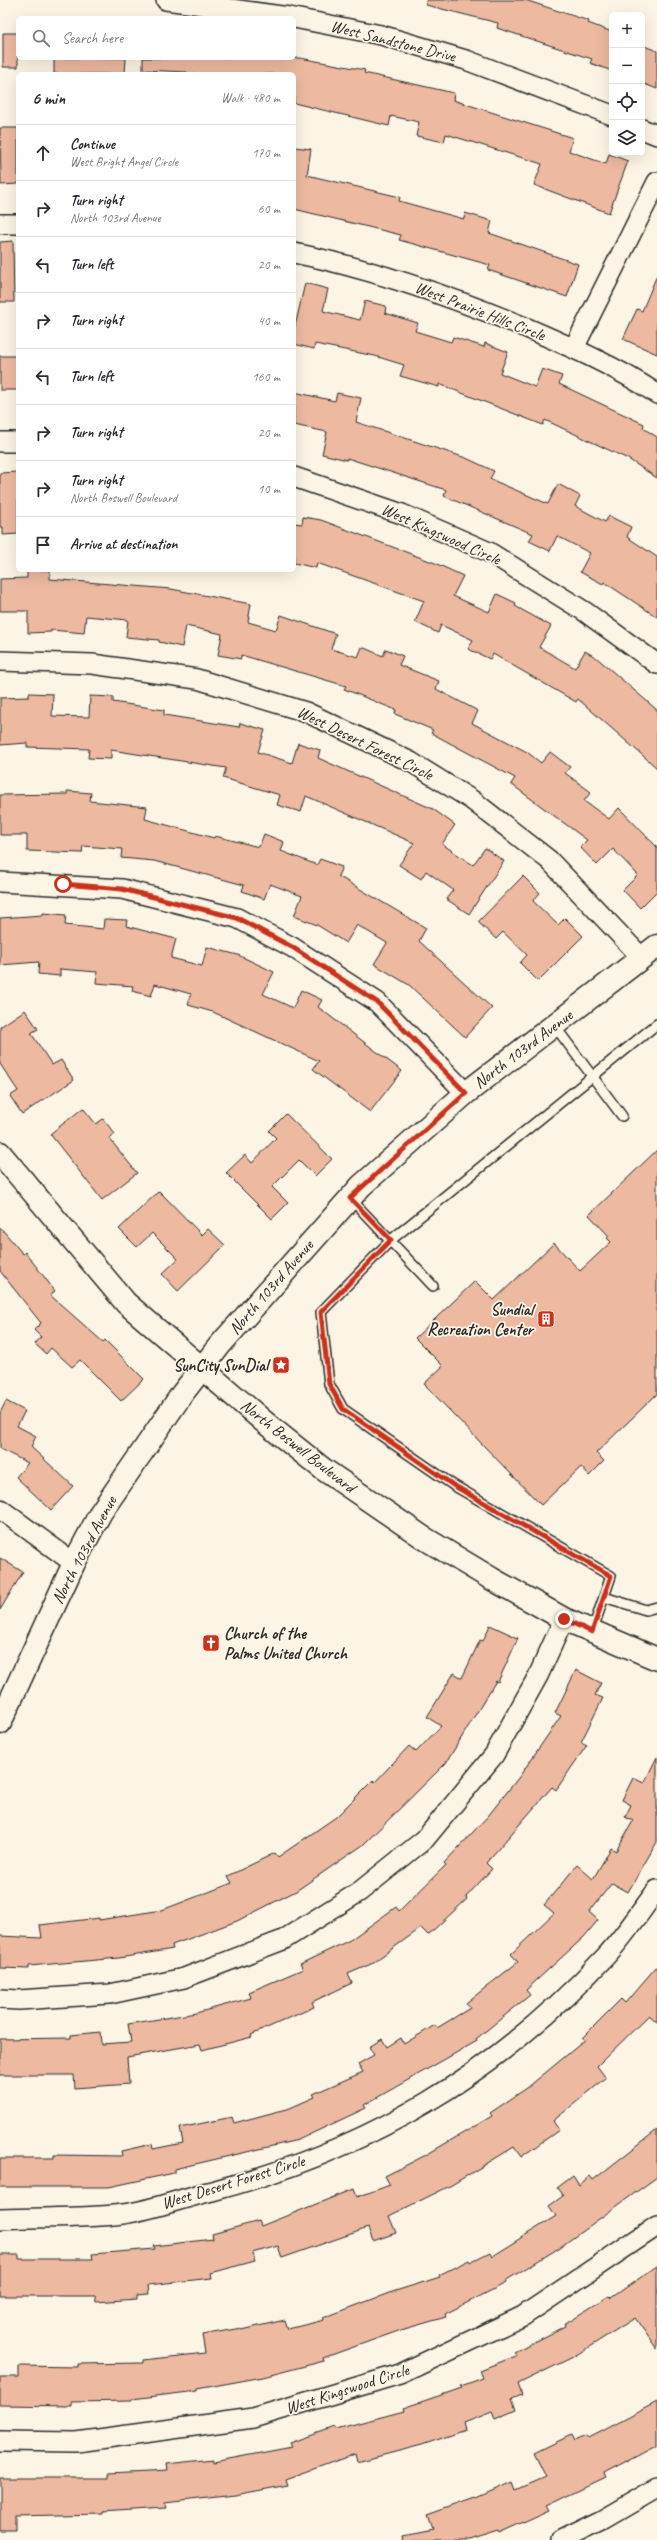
<!DOCTYPE html>
<meta charset="utf-8">
<style>
:root{--surface:#fff;--page:#f7f7f7;--text:#2b2b33;--muted:#7c7c81;--line:#e1e1e2}
body{margin:0;font-family:Caveat,sans-serif;background:var(--page);color:var(--text)}
.controls{position:absolute;right:12px;top:12px;display:grid;overflow:hidden;border-radius:6px;box-shadow:0 4px 16px #0002}
.controls button{width:36px;height:36px;display:grid;place-items:center;padding:0;border:0;border-bottom:1px solid var(--line);background:var(--surface);color:var(--text);font:20px sans-serif}
.stop{position:absolute;width:12px;height:12px;margin:-9px;border:3px solid #c8321e;border-radius:50%;background:#fff}
.stop.end{background:#c8321e;border-color:#fff;box-shadow:0 1px 4px #0008}
.list{margin:0;padding:0;list-style:none}
h2{display:flex;justify-content:space-between;align-items:center;height:52px;margin:0;padding:0 16px;font-size:17px}
h2 small{font-size:13px;font-weight:400;color:var(--muted)}
.list li{display:grid;grid-template-columns:26px 1fr auto;gap:12px;align-items:center;box-sizing:border-box;height:56px;padding:0 16px;border-top:1px solid var(--line)}
.list b{display:block;font-size:15px;white-space:nowrap}
.list p{margin:0;font-size:13px;white-space:nowrap;color:var(--muted)}
.list em{font-size:13px;font-style:normal;color:var(--muted)}
.icon{flex:none;width:22px;height:22px;fill:none;stroke:currentColor;stroke-width:2;stroke-linecap:round;stroke-linejoin:round}
.map{position:relative;flex:none;width:657px;height:2540px;overflow:hidden}
.search{position:absolute;background:var(--surface);box-shadow:0 4px 16px #0002;left:16px;top:16px;width:280px;height:44px;display:flex;align-items:center;gap:10px;box-sizing:border-box;padding:0 14px;border-radius:6px;color:var(--muted);font-size:15px}
.panel{position:absolute;background:var(--surface);box-shadow:0 4px 16px #0002;left:16px;top:72px;width:280px;height:500px;border-radius:6px}
.map>svg:first-child{display:block}
</style>
<div class="map">
<svg width="657" height="2540" viewBox="0 0 657 2540">
<rect width="100%" height="100%" fill="#fcf5e5"/>
<filter id="ink" filterUnits="userSpaceOnUse"><feTurbulence type="fractalNoise" baseFrequency=".025" numOctaves="2"/><feDisplacementMap in="SourceGraphic" scale="8" xChannelSelector="R" yChannelSelector="G"/><feConvolveMatrix kernelMatrix="1 2 1 2 8 2 1 2 1" color-interpolation-filters="sRGB"/></filter>
<g filter="url(#ink)">
<path fill="#edb9a0" stroke="#2b2b2b" d="M427 0H525L589 21 588 23 612 32V71L590 63 592 59 497 28 498 23 426 5Z
M3 33H18V67H3Z
M642 45 657 51V89L642 83Z
M54 58H126L125 74H54Z
M143 58H300L365 70 364 73 454 93 453 100 573 138 569 151 606 164 609 154 628 161 609 213 534 185 542 164 446 134 444 142 416 136 419 122 391 116 389 126 294 103V74H187V72L143 70Z
M0 128H18V184L1 185Z
M294 147 311 149 307 175 400 197 399 201 464 219 465 213 492 221 489 233 578 264 567 297 488 270 490 265 399 240 401 235 294 209Z
M13 241 14 302H0V242Z
M657 275V354L623 339 637 309 642 311Z
M305 283 328 289 323 311 360 320 365 301 386 306 385 313 418 323 415 331 451 342 453 337 484 347 485 343 508 352 500 373 535 387 542 369 562 376 559 384 644 424 643 428 657 437V478L628 459 545 420 543 425 439 384V387L400 376 404 365 375 356 315 344 314 349 294 344V331Z
M0 356H18V390H0Z
M294 392 335 401 337 393 361 398 356 422 466 458 494 471 490 479 548 504 558 484 580 496 575 506 605 522 609 516 631 527 627 537 657 557V617L604 582 603 584 580 572 590 553 557 536 550 551 529 541 533 534 444 496 446 490 347 458V460L322 454 327 432 294 425Z
M18 472V534L3 535V527H0V473Z
M303 517 321 520 435 563 463 576 453 596 489 612 497 594 516 603 515 606 551 626 539 647 575 668 585 651 597 658 657 710V768L578 699 576 702 493 654 490 659 468 649 473 640 441 625 438 633 415 622 424 601 317 563 316 568 294 563V523L302 524Z
M27 570H50V579L171 589 251 604 248 622 276 630 281 615 336 634 331 649 358 657 362 647 383 656 386 649 403 656 399 665 439 681 436 689 478 711 472 723 527 752 541 763 550 752 570 767 565 773 591 792 584 801 609 819 619 808 657 847V891L640 908 623 890 638 875 613 849 597 865 580 847 587 840 511 784 515 778 431 733 433 730 395 714 396 710 344 689 346 686 241 655V659L218 655 222 634 186 626 182 647 159 642V640L126 637 128 620 86 616 84 633 51 630V632L28 633V611H0V579L27 578Z
M29 693 53 694 52 716 89 717 90 696 113 697V702L164 710V715L239 727 240 723 265 730 258 752 292 763 298 743 320 750 318 758 433 809 455 825 442 844 473 865 485 848 504 861 469 914 446 899 453 890 426 871 421 879 399 865 414 843 306 796 301 812 277 805 280 795 223 778 226 768 111 750V759L88 758 89 749 27 747V743L0 745V698L29 697Z
M67 791 91 793 90 801 147 807 145 819 214 838 215 836 259 847 264 834 284 842 281 851 317 865 320 859 342 867 338 876 426 928 419 941 492 1008 465 1037 409 985 374 964 387 943 357 925 346 943 317 925 294 916 302 896 270 884 264 899 242 891 244 885 154 861 121 858 122 849 83 846 82 853 27 851V835H0V795L67 794Z
M523 876 540 893 533 901 558 925 565 918 583 936 538 981 520 963 527 955 503 932 496 939 478 922Z
M43 913 66 915 65 925 103 929 104 919 127 920 126 926 176 939 171 958 202 966 207 947 238 955 274 972 263 994 293 1008 301 990 322 1000 318 1007 402 1071 370 1112 313 1069 319 1061 213 1012 188 1005 191 994 155 984 151 996 132 991 133 986 96 983 97 972 60 969V976L38 974 39 962 0 965V918L43 915Z
M25 1010 38 1029 31 1033 52 1065 61 1060 74 1080 22 1114 10 1096 18 1091 0 1064V1027Z
M83 1108 96 1124 103 1119 115 1134 109 1138 137 1173 102 1200 50 1134Z
M286 1114 332 1159 315 1176 299 1160 272 1187 288 1203 272 1219 226 1173 245 1155 252 1163 276 1138 269 1131Z
M657 1150V1394L596 1453 604 1461 589 1476 581 1467 541 1505 424 1384 443 1366 415 1338 475 1281 494 1300 554 1243 580 1271 611 1242 607 1238 609 1236 589 1215Z
M159 1191 202 1235 208 1229 225 1245 178 1291 162 1274 178 1259 152 1233 137 1247 119 1229Z
M0 1227 23 1254 25 1252 55 1291 50 1295 103 1342 105 1340 144 1379 121 1401 80 1360 72 1367 51 1348 46 1354 35 1344 41 1337 34 1330 41 1323 0 1271Z
M6 1401 25 1411 17 1426 36 1436 31 1447 73 1486 51 1510 16 1477 28 1463 0 1449V1413Z
M0 1558 23 1572 0 1610Z
M490 1625 518 1638 498 1682 496 1681 446 1763 363 1845 296 1891 237 1921 172 1945 173 1949 119 1958 29 1966V1969L0 1968V1936L42 1938 40 1925 99 1918V1920L162 1910 232 1883 228 1876 275 1853 278 1857 336 1817 373 1780 375 1782 409 1746 416 1752 441 1726 427 1717 454 1673 462 1678 480 1640 483 1641Z
M576 1670 601 1683 595 1695 603 1698 581 1742 587 1745 556 1790 552 1787 486 1863 492 1869 466 1897 467 1899 428 1935 421 1928 371 1964 348 1974 352 1983 312 2002 314 2007 251 2035 252 2037 202 2050 200 2044 127 2057 129 2084 75 2088 74 2075H0V2039L71 2038V2035L100 2032 101 2044 131 2042 128 2024 196 2013 251 1998 249 1992 303 1969 300 1964 350 1940 396 1907 399 1911 446 1865 444 1863 488 1816 519 1777 561 1716 555 1713Z
M657 1757V1842L628 1892 612 1883 589 1912 598 1920 584 1937 526 1990 530 1995 476 2039 477 2041 364 2105 366 2108 298 2140 174 2169V2173L109 2187H0V2158H54V2155L122 2156 121 2151 152 2144 153 2149 183 2143 180 2128 232 2117 234 2123 290 2108 315 2097 313 2094 363 2072 358 2064 374 2055 369 2047 382 2039 387 2047 401 2038 404 2044 435 2025 437 2028 470 2008 466 2003 518 1962 511 1954 554 1913 544 1905 577 1865 593 1879 611 1848 616 1851 633 1821 625 1817 631 1805 622 1800 633 1778 644 1783Z
M657 1966V2022L649 2015 597 2066 606 2078 553 2121 559 2130 521 2157 514 2147 450 2186 389 2216 396 2233 373 2241 368 2228 282 2258 278 2246 252 2253 255 2261 211 2273 212 2278 148 2285 149 2294 137 2295V2299L96 2302 95 2296H0V2255H19V2259H93L92 2254 155 2249 154 2246 213 2239 212 2234 259 2221 261 2226 354 2189 357 2197 390 2185 385 2176 426 2155 492 2116 490 2113 527 2088 585 2040 582 2038 621 1999 625 2003Z
M657 2130V2177L559 2248 505 2281 506 2283 445 2314 446 2317 401 2330 323 2358 324 2361 263 2377 197 2389V2391L132 2399V2401L71 2402V2406L0 2405V2377H19V2366L78 2367V2364L143 2363V2360L205 2353 202 2335 241 2328V2330L285 2320 288 2329 324 2320 323 2318 389 2293 440 2277 439 2275 469 2260 470 2262 490 2252 492 2256 556 2216 549 2206 563 2196 557 2188 573 2176 579 2185 590 2176 593 2180Z
M657 2266V2349L635 2318 573 2357 518 2384 522 2395 512 2399 516 2410 495 2419 492 2412 464 2423 466 2430 422 2445 357 2462 355 2454 286 2479 288 2485 235 2495 164 2503 165 2508 102 2512V2514L15 2516V2530H0V2478H109V2474L167 2471 166 2464 213 2459V2462L292 2447 290 2443 335 2427 336 2429 404 2411 403 2408 462 2388 461 2386 483 2378 480 2370 516 2356 514 2352 565 2326 564 2324 609 2296 611 2298Z
M657 2402V2445L604 2473 606 2477 547 2505 550 2510 499 2533 498 2531 469 2540H405L404 2534 433 2528 428 2514 476 2497 477 2498 513 2482 516 2490 546 2477 534 2453 571 2435 574 2441 586 2436 588 2438Z"/>
<g fill="none" stroke-linecap="round" stroke-linejoin="round">
<defs>
<path id="service" d="M554 1025 622 1116
M350 1198 433 1286
M604 1597 646 1610 657 1607
M592 1632 611 1576 453 1485 343 1409 329 1384 321 1312 391 1240 657 1024"/>
<path id="minor" d="M166 0 289 17 381 35 466 60 612 115
M642 129 657 135
M0 224H18
M294 253C374 269 452 297 527 328 571 347 617 367 657 394
M574 348 657 182
M0 442H18
M294 477 402 514 489 552 584 611 657 664
M0 661 92 664 197 679 306 712 411 762 472 800 549 860 642 958
M0 882 122 889 237 918 292 947 377 1002 466 1093
M0 1509 74 1563
M0 1999 19 2000 110 1994 184 1978 283 1940 359 1892 425 1839 494 1755 538 1676 564 1619
M0 2219C40 2217 83 2219 123 2214 152 2210 183 2198 212 2191 368 2150 495 2075 605 1957 624 1937 640 1912 657 1890
M0 2441 77 2442 253 2418 400 2374 523 2316 657 2226
M561 2540 602 2520 657 2488"/>
<path id="tertiary" d="M0 1153 126 1303 268 1425 323 1469 424 1538 492 1579 564 1619 657 1659
M0 1723 74 1563 101 1512 182 1394 220 1345 361 1186 466 1093 657 946"/>
</defs>
<use href="#service" stroke="#2b2b2b" stroke-width="12"/>
<use href="#minor" stroke="#2b2b2b" stroke-width="22"/>
<use href="#tertiary" stroke="#2b2b2b" stroke-width="25"/>
<use href="#service" stroke="#fcf5e5" stroke-width="9"/>
<use href="#minor" stroke="#fcf5e5" stroke-width="19"/>
<use href="#tertiary" stroke="#fcf5e5" stroke-width="22"/>
</g>
</g>
<g fill="none" stroke-linecap="round" stroke-linejoin="round" filter="url(#ink)">
<path stroke="#c8321e" stroke-width="5" d="M63 884 122 889 237 918 292 947 377 1002 466 1093 350 1198 391 1240 321 1312 329 1384 343 1409 453 1485 611 1576 592 1632 564 1619"/>
</g>
<defs>
<symbol id="building-square" viewBox="-11 -11 22 22"><rect x="-9" y="-9" width="18" height="18" rx="4" fill="#c8321e" stroke="#fcf5e5"/><path d="M-4-6H4V6H1V3H-1V6H-4ZM-2.5-4.3h1.7v1.8h-1.7ZM.8-4.3h1.7v1.8H.8ZM-2.5-1h1.7V.8h-1.7ZM.8-1h1.7V.8H.8Z" fill="#fff"/></symbol>
<symbol id="sight-square" viewBox="-11 -11 22 22"><rect x="-9" y="-9" width="18" height="18" rx="4" fill="#c8321e" stroke="#fcf5e5"/><path d="M0-6L1.8-2.2L6-1.7L2.9 1.2L3.7 5.4L0 3.3L-3.7 5.4L-2.9 1.2L-6-1.7L-1.8-2.2Z" fill="#fff"/></symbol>
<symbol id="church-square" viewBox="-11 -11 22 22"><rect x="-9" y="-9" width="18" height="18" rx="4" fill="#c8321e" stroke="#fcf5e5"/><path d="M-1.2-6h2.4v3.5h3.3v2.4h-3.3V6h-2.4V-.1h-3.3v-2.4h3.3Z" fill="#fff"/></symbol>
</defs>
<g fill-rule="evenodd">
<use href="#building-square" x="536" y="1309" width="20" height="20"/>
<use href="#sight-square" x="271" y="1355" width="20" height="20"/>
<use href="#church-square" x="201" y="1633" width="20" height="20"/>
</g>
<g text-anchor="middle" dominant-baseline="central" stroke-width="3.5" stroke-linejoin="round" paint-order="stroke">
<g font-size="17" fill="#2b2b2b" stroke="#fcf5e5">
<text transform="translate(393 41) rotate(14)">West Sandstone Drive</text>
<text transform="translate(480 311) rotate(21)">West Prairie Hills Circle</text>
<text transform="translate(441 534) rotate(24)">West Kingswood Circle</text>
<text transform="translate(365 743) rotate(26)">West Desert Forest Circle</text>
<text transform="translate(523 1049) rotate(-37)">North 103rd Avenue</text>
<text transform="translate(271 1287) rotate(-49)">North 103rd Avenue</text>
<text transform="translate(298 1446) rotate(38)">North Boswell Boulevard</text>
<text transform="translate(84 1550) rotate(-62)">North 103rd Avenue</text>
<text transform="translate(233 2182) rotate(-17)">West Desert Forest Circle</text>
<text transform="translate(347 2389) rotate(-18)">West Kingswood Circle</text>
</g>
<g font-size="17" font-weight="bold" fill="#2b2b2b" stroke="#fcf5e5" text-anchor="end">
<text x="533" y="1309">Sundial<tspan x="533" dy="20">Recreation Center</tspan></text>
<text x="268" y="1365">SunCity SunDial</text>
<text x="224" y="1633" text-anchor="start">Church of the<tspan x="224" dy="20">Palms United Church</tspan></text>
</g>
</g>
</svg>
<div class="controls">
<button>+</button>
<button>−</button>
<button><svg class="icon" aria-label="locate" viewBox="0 0 24 24"><circle cx="12" cy="12" r="6"/><path d="M12 2v4M12 18v4M2 12h4M18 12h4"/></svg></button>
<button><svg class="icon" aria-label="layers" viewBox="0 0 24 24"><path d="M12 4l9 5-9 5-9-5zM3 14l9 5 9-5"/></svg></button>
</div>
<div class="stop" style="left:63px;top:884px"></div>
<div class="stop end" style="left:564px;top:1619px"></div>
<div class="search"><svg class="icon" aria-label="search" viewBox="0 0 24 24"><circle cx="10" cy="10" r="6"/><path d="M15 15l6 6"/></svg>Search here</div>
<section class="panel">
<h2>6 min<small>Walk · 480 m</small></h2>
<ul class="list">
<li><svg class="icon" aria-label="ahead" viewBox="0 0 24 24"><path d="M12 20V5M6 11l6-6 6 6"/></svg><div><b>Continue</b><p>West Bright Angel Circle</p></div><em>170 m</em></li>
<li><svg class="icon" aria-label="right" viewBox="0 0 24 24"><path d="M7 20v-9h11M14 6l5 5-5 5"/></svg><div><b>Turn right</b><p>North 103rd Avenue</p></div><em>60 m</em></li>
<li><svg class="icon" aria-label="left" viewBox="0 0 24 24"><path d="M17 20v-9H6M10 6l-5 5 5 5"/></svg><div><b>Turn left</b></div><em>20 m</em></li>
<li><svg class="icon" aria-label="right" viewBox="0 0 24 24"><path d="M7 20v-9h11M14 6l5 5-5 5"/></svg><div><b>Turn right</b></div><em>40 m</em></li>
<li><svg class="icon" aria-label="left" viewBox="0 0 24 24"><path d="M17 20v-9H6M10 6l-5 5 5 5"/></svg><div><b>Turn left</b></div><em>160 m</em></li>
<li><svg class="icon" aria-label="right" viewBox="0 0 24 24"><path d="M7 20v-9h11M14 6l5 5-5 5"/></svg><div><b>Turn right</b></div><em>20 m</em></li>
<li><svg class="icon" aria-label="right" viewBox="0 0 24 24"><path d="M7 20v-9h11M14 6l5 5-5 5"/></svg><div><b>Turn right</b><p>North Boswell Boulevard</p></div><em>10 m</em></li>
<li><svg class="icon" aria-label="arrive" viewBox="0 0 24 24"><path d="M6 21V4h12l-3 4 3 4H6"/></svg><div><b>Arrive at destination</b></div></li>
</ul>
</section>
</div>
